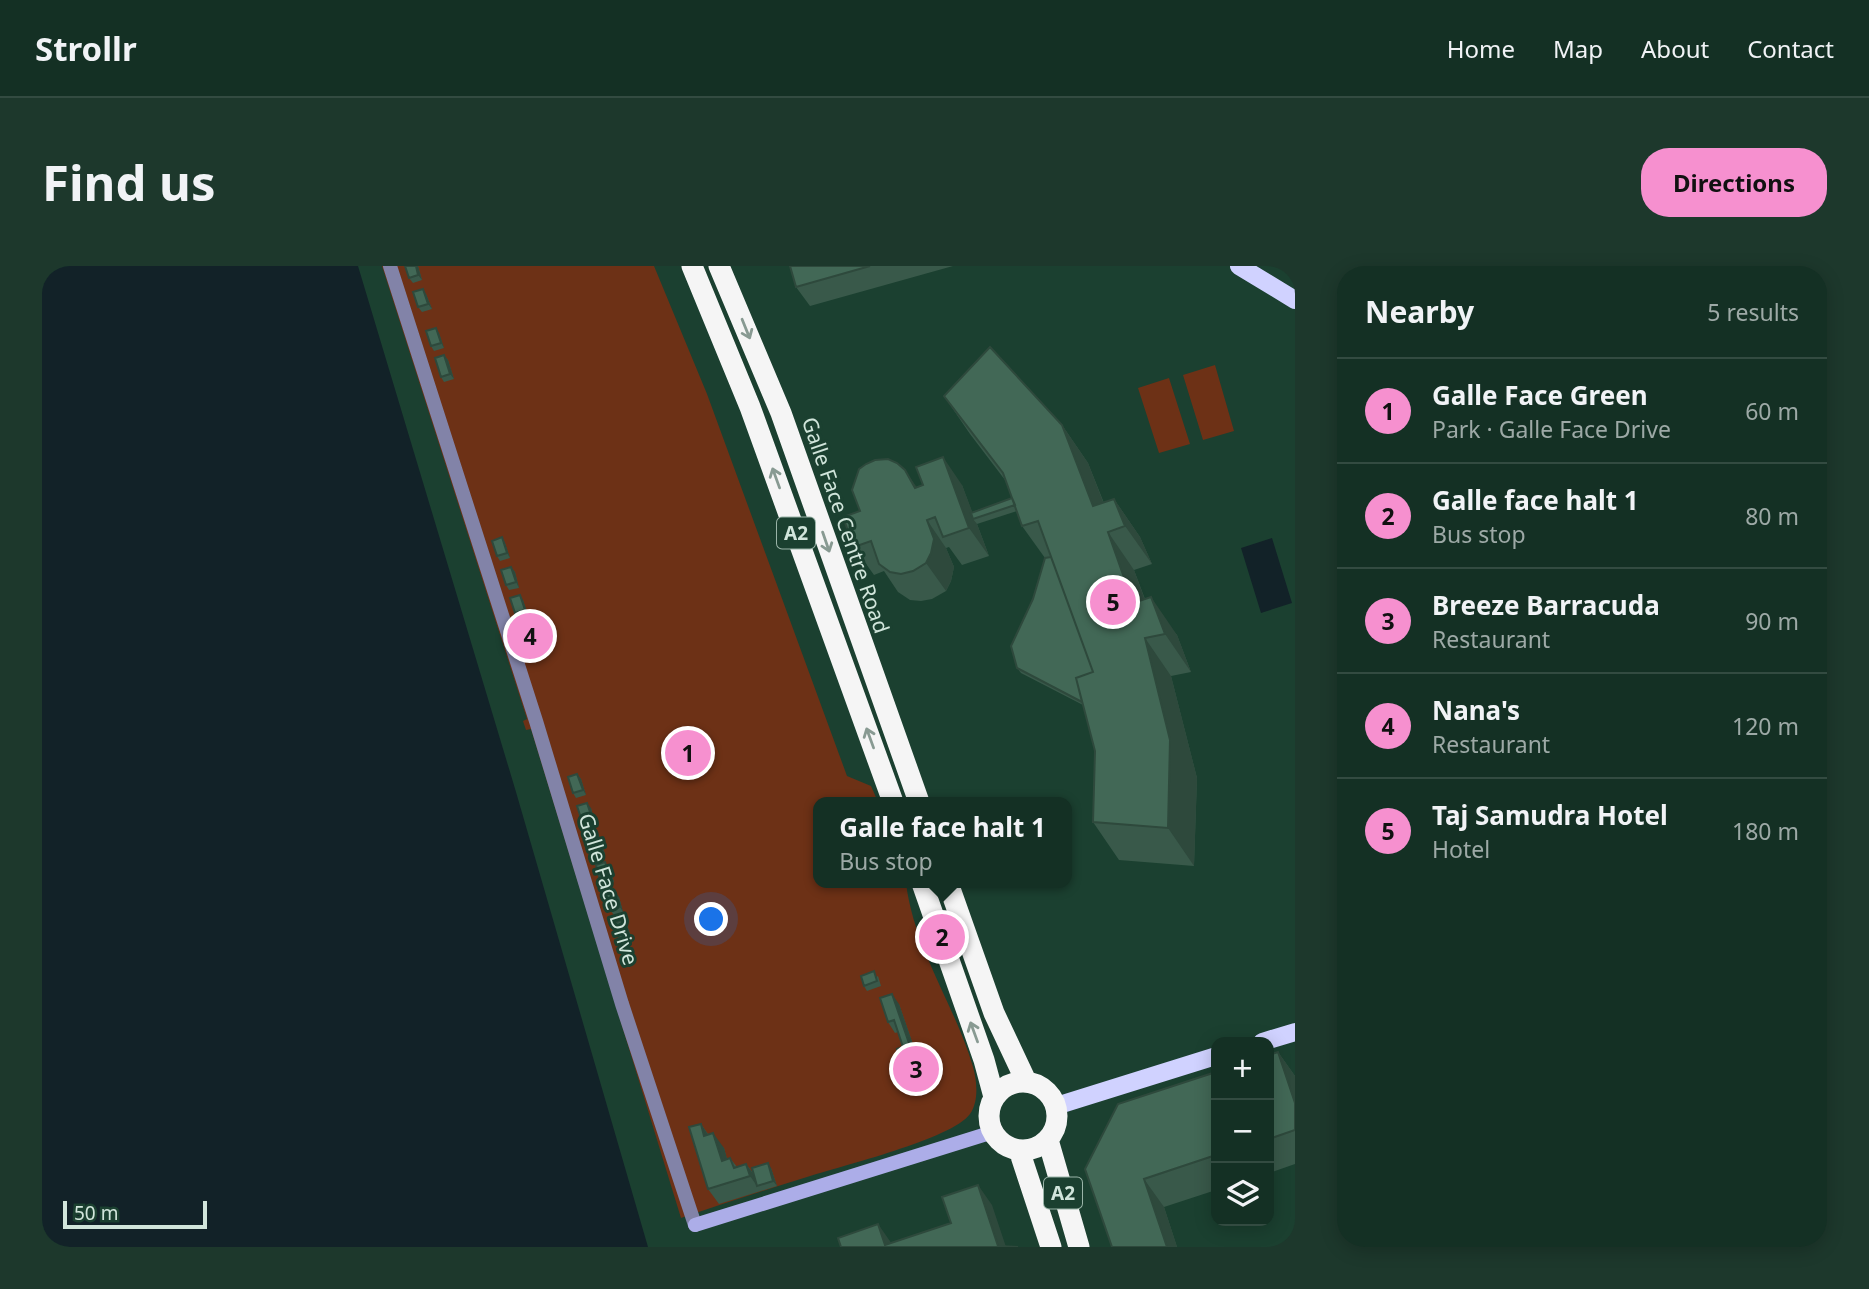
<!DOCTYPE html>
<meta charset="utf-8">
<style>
:root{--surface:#143024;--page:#1d382c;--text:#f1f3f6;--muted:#9da9a6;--line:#334b41;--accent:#f690cf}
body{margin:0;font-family:"Noto Sans",sans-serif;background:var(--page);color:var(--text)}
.controls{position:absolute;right:21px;bottom:21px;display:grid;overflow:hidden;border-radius:14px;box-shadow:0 4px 18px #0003}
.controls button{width:63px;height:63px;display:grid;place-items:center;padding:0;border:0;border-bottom:2px solid var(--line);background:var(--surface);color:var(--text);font:35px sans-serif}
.scale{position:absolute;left:21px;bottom:18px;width:144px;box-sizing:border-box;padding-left:7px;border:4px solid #d1e5db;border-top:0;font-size:19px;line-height:24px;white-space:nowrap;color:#d1e5db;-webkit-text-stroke:5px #1b4030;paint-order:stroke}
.you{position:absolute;left:670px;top:654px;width:24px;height:24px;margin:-18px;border:5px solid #fff;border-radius:50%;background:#1a73e8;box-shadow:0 0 0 10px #1a73e833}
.badge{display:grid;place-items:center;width:46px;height:46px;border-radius:50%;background:var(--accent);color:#111;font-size:23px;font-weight:700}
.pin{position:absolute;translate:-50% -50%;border:4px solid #fff;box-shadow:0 2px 7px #0006}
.popup{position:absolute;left:771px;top:531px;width:259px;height:91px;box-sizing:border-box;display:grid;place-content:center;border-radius:14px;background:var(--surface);filter:drop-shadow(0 2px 5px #0005);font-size:23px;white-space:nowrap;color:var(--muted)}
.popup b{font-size:26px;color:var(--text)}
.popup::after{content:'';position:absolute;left:50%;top:100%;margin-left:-14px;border:14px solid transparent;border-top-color:var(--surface)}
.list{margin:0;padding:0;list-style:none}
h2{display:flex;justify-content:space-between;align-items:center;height:91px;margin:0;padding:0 28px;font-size:30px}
h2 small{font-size:23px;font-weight:400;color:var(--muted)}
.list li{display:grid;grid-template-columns:46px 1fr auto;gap:21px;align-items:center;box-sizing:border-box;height:105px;padding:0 28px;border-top:2px solid var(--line)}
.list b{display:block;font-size:26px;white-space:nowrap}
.list p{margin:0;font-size:23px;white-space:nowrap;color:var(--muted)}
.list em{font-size:23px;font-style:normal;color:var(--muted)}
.icon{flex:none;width:38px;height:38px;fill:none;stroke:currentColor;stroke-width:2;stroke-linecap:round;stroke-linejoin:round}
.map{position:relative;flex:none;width:1253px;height:981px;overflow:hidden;border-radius:28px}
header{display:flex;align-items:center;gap:42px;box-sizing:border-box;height:98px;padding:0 35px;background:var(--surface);border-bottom:2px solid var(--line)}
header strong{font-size:33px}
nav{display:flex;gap:38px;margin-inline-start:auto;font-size:24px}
.intro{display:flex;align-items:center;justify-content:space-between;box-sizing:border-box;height:168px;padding:0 42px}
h1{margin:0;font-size:49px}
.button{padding:18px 32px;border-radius:28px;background:var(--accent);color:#111;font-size:24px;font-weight:700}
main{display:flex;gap:42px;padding:0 42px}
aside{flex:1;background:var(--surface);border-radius:28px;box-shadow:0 4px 18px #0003}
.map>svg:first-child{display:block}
</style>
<header>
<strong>Strollr</strong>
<nav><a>Home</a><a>Map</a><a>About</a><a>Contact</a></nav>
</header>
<div class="intro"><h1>Find us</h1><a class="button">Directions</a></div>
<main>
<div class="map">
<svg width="1253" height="981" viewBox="0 0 1253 981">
<rect width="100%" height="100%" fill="#1b4030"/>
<path fill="#6d3116" d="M340 0H612L665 128 805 510 829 520 836 536H776V617H864C872 683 913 739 931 801 935 815 937 835 928 848 910 873 799 900 765 911 723 924 681 938 639 952L489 463 484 464 481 455 485 453Z
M1173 99 1192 165 1161 174 1141 109Z
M1127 112 1148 178 1117 187 1096 122Z"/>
<path fill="#122228" d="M0 0H316L474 526 606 981H0Z
M1230 272 1250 337 1219 347 1199 282Z"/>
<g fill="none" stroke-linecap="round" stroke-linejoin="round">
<path stroke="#8283a8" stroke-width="14" d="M348 0 494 455 580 738 653 959"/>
<path stroke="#acade8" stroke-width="14" d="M653 959 951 866"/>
<path stroke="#d0d2ff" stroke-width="18" d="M1197 0 1253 34
M1220 776 1253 766
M1014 840 1174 790"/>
<path stroke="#f5f5f5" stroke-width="21" d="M650 0 708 141 851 536
M677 0 739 147 877 536
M880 617 942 794 952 831
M906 617 952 747 984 815
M947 850a34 34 0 1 1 68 0a34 34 0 1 1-68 0Z
M1006 874 1037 981
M977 884 1009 981"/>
</g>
<path fill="#39594a" d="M363 0H376L380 14 371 17 367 12Z
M748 0H911L768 40 754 21Z
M384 28 390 43 380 46 376 41Z
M397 67 402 82 392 85 389 80Z
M402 89 406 94 412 113 402 116 399 111Z
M902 130 1020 159 1046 197 1062 237 1072 233 1098 271 1110 298 1092 304 1103 333 1135 369 1149 406 1129 410 1155 512 1152 600 1077 594 1051 556 1053 485 1041 439 979 407 975 402 991 333 1003 292 980 260 975 245 935 258 947 290 920 299 907 281 904 282 912 301 909 315 904 325 890 333 879 335 868 334 856 326 842 305 832 309 812 281 818 245 875 221 920 219 930 246 970 232 963 214 928 168Z
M460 271 463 277 468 292 458 295 455 290Z
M469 301 473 306 477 322 467 324 464 319Z
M481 334 486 349 476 352 473 347Z
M491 363 495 379 486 382 482 377Z
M535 508 539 513 544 529 534 532 531 527Z
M549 542 553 557 543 561 540 555Z
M555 567 558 573 563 588 554 591 550 586Z
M567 601 572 616 562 619 558 614Z
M577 631 581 646 572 649 568 644Z
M585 659 590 674 580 677 577 672Z
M836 710 839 720 825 725 822 720Z
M857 738 885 819 873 823 865 813 861 781 856 766 853 767 846 756Z
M1236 786 1253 810V898L1227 907V789Z
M1174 806V924L1122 941 1135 981H1070L1043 903Z
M659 858 666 868 682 882 685 893 688 892 695 901 704 898 712 908 729 902 735 920 677 938 666 923Z"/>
<path fill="#2e493c" d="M374 0H376L380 14 376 9Z
M381 23 384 28 390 43 386 38Z
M394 62 397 67 402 82 399 77Z
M402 89 406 94 412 113 408 108Z
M1020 159 1046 197 1072 264 1051 240Z
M901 191 920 219 933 253H931L935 258 947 290 927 262Z
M863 204 882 232 873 222Z
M1072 233 1098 271 1110 298 1083 260Z
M885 254 904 282 912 301 909 315 904 325 884 297Z
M1066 266 1092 304 1116 370 1091 337Z
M460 271 463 277 468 292 465 287Z
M469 301 473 306 477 322 474 316Z
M478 329 481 334 486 349 483 344Z
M1109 331 1135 369 1149 406 1123 368Z
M487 358 491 363 495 379 492 373Z
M1103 372 1129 410 1155 512 1152 600 1126 562Z
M535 508 539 513 544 529 541 524Z
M545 537 549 542 553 557 550 552Z
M555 567 558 573 563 588 560 583Z
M563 596 567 601 572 616 568 611Z
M573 626 577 631 581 646 578 641Z
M582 654 585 659 590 674 586 669Z
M850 728 857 738 885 819 878 809Z
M1236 786 1253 810V837Z
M659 858 669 873 662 870Z
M671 867 682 882 690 910 680 895Z
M726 897 729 902 735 920 731 915Z
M704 898 715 913V920L708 910Z
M1102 913 1122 941 1135 981H1125Z
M936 919 950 939 964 981H957Z
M836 958 850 978 843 979Z"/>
<path fill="#426856" stroke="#2e493c" stroke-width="2" d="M363 0H374L376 9 367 12Z
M748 0H828L754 21Z
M381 23 386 38 376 41 371 26Z
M394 62 399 77 389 80 384 65Z
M948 81 1020 159 1051 240 1072 233 1083 260 1066 266 1091 337 1109 331 1123 368 1103 372 1128 474 1126 562 1051 556 1053 485 1034 412 1051 406 996 255 980 260 961 207 902 130Z
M402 89 408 108 399 111 393 92Z
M901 191 927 262 901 271 893 251 885 254 892 273 889 287 884 297 871 305 859 308 848 306 837 298 829 275 812 281 801 251 818 245 810 224 817 203 824 198 833 194 846 193 855 197 863 204 873 222 881 219 874 201Z
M970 232 973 239 931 253 929 247Z
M460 271 465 287 455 290 450 275Z
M1009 291 1051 406 1034 412 1040 436 975 402 969 380 991 333 1003 292Z
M469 301 474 316 464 319 459 304Z
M478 329 483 344 473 347 468 332Z
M487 358 492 373 482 377 477 361Z
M535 508 541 524 531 527 526 511Z
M545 537 550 552 540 555 535 540Z
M555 567 560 583 550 586 545 571Z
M563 596 568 611 558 614 554 599Z
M573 626 578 641 568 644 563 629Z
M582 654 586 669 577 672 572 657Z
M832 705 835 715 822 720 819 710Z
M850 728 878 809 865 813 855 783 861 781 852 754 846 756 838 732Z
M1236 786 1253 837V864L1227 873V789Z
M1174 806V889L1102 913 1125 981H1070L1043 903 1076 838Z
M659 858 662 870 671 867 680 895 688 892 692 902 704 898 708 910 666 923 647 861Z
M726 897 731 915 715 920 710 902Z
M936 919 956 980 976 981H799L796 972 836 958 843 979 909 957 900 931Z"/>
<defs><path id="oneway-shaft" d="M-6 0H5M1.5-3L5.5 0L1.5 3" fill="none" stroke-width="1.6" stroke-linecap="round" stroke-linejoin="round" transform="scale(1.75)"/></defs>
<g stroke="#889a92">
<use href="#oneway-shaft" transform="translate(704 63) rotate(68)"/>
<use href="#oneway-shaft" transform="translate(734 212) rotate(-110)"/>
<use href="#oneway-shaft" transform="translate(784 276) rotate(71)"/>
<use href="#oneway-shaft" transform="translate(828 472) rotate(-110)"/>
<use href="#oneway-shaft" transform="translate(932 766) rotate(-110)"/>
</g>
<g text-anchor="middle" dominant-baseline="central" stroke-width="6" stroke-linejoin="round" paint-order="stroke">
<g fill="#1b4030" stroke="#9ab4a8" stroke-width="2">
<rect x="735" y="251.5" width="38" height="31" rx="5"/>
<rect x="1002" y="911.5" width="38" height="31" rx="5"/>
</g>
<g font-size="19" font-weight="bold" fill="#d1e5db">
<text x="754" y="267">A2</text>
<text x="1021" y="927">A2</text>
</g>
<g font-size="21" fill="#d1e5db" stroke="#1b4030">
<text transform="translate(804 259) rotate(71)">Galle Face Centre Road</text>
<text transform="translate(567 623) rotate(73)">Galle Face Drive</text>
</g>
</g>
</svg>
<div class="controls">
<button>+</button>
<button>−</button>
<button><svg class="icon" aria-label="layers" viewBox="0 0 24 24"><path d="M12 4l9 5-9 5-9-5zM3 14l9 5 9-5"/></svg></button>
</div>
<div class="scale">50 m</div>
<div class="you"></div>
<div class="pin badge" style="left:646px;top:487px">1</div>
<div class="pin badge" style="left:900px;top:671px">2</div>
<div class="popup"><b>Galle face halt 1</b>Bus stop</div>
<div class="pin badge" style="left:874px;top:803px">3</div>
<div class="pin badge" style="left:488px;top:370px">4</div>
<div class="pin badge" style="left:1071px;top:336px">5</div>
</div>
<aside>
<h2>Nearby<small>5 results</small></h2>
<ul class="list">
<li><span class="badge">1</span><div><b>Galle Face Green</b><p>Park · Galle Face Drive</p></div><em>60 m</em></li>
<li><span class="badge">2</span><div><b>Galle face halt 1</b><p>Bus stop</p></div><em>80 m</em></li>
<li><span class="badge">3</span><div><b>Breeze Barracuda</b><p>Restaurant</p></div><em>90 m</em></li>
<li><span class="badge">4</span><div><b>Nana's</b><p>Restaurant</p></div><em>120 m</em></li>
<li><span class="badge">5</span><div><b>Taj Samudra Hotel</b><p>Hotel</p></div><em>180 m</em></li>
</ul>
</aside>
</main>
